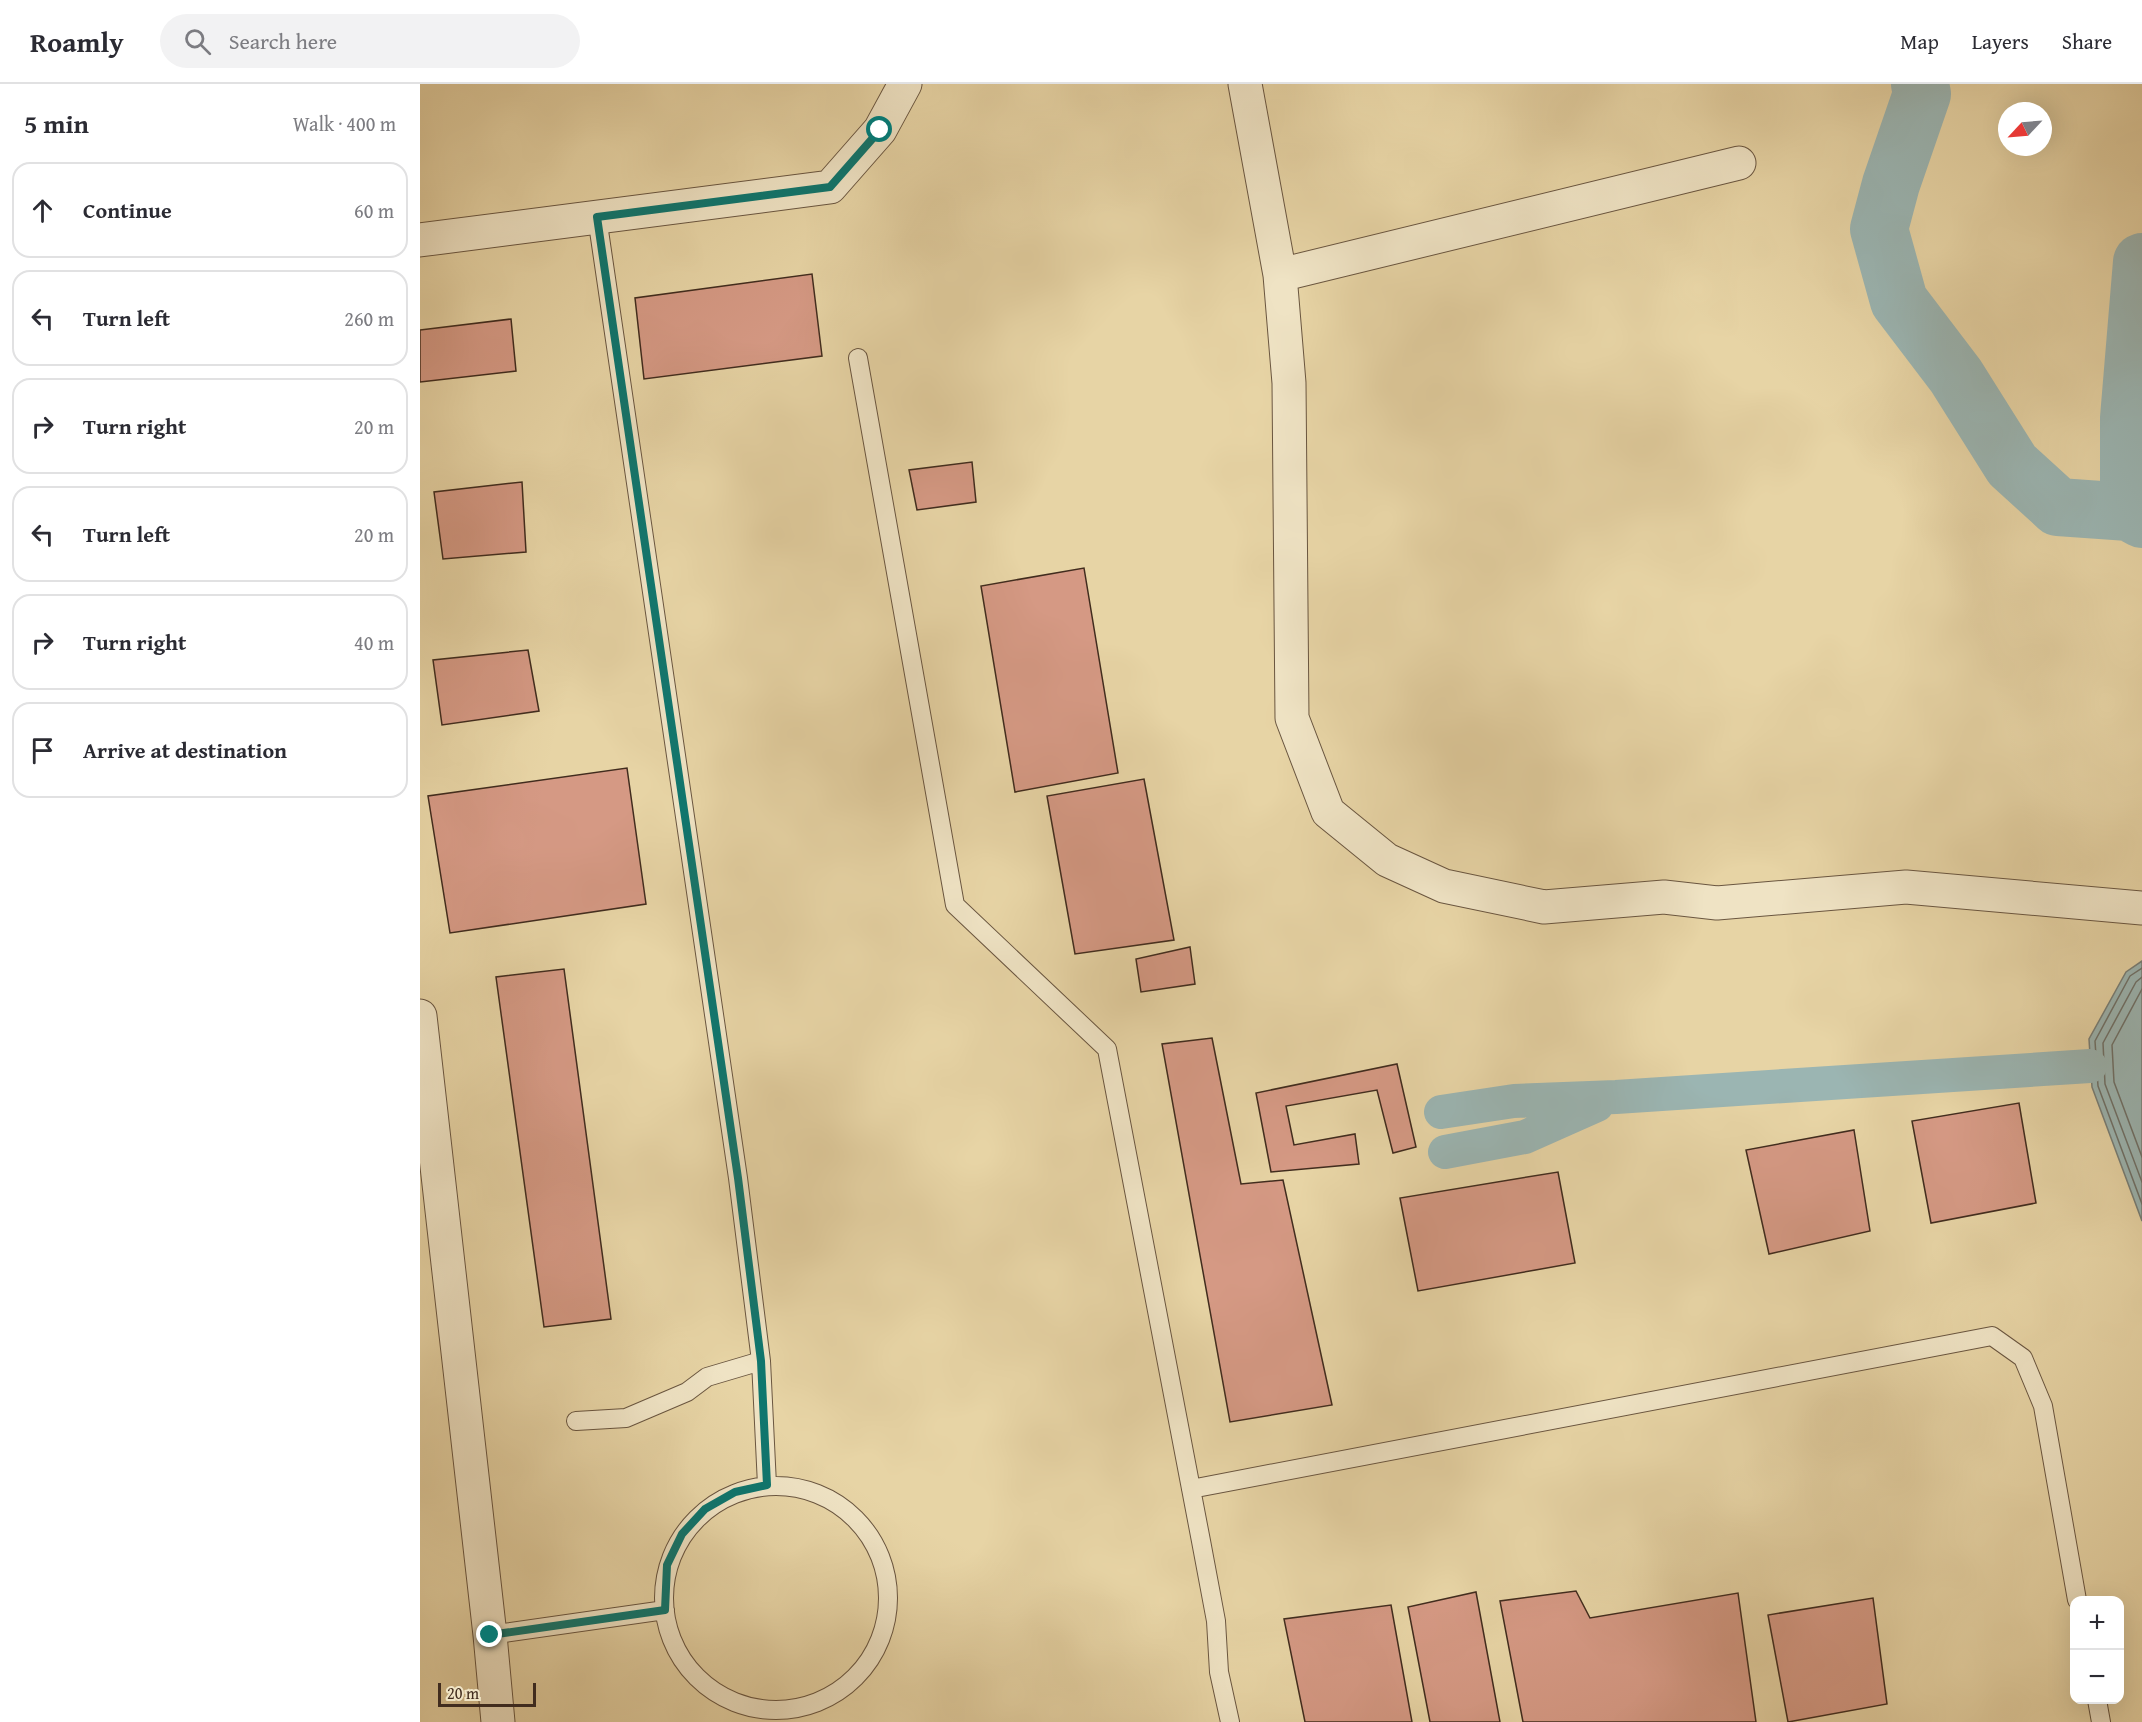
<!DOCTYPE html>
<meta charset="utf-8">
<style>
:root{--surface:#fff;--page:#f2f2f3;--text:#2b2b33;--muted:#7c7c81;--line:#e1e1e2}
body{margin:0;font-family:"Gentium Book Plus",serif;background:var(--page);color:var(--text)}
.controls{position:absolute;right:18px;bottom:18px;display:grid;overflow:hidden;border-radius:12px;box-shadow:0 6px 24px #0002}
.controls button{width:54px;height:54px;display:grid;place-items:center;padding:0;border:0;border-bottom:2px solid var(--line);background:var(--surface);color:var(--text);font:30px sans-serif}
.compass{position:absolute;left:1578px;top:18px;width:54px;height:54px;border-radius:50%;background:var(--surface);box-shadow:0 6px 24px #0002;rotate:244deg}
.scale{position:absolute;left:18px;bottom:15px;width:98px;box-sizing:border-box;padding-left:6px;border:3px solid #412c1e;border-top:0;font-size:16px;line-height:21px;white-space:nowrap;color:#412c1e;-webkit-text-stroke:4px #efe3c4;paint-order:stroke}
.stop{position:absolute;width:18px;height:18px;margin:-14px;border:4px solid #0f766e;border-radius:50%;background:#fff}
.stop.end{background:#0f766e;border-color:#fff;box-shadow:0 2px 6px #0008}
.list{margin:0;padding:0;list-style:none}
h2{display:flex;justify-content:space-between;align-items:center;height:78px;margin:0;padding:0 24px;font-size:26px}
h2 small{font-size:20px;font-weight:400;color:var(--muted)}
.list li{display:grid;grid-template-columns:39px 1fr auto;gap:18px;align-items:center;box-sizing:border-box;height:96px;margin:0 12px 12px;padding:0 12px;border:2px solid var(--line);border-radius:18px}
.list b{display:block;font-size:22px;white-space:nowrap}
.list em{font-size:20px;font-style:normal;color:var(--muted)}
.icon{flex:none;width:33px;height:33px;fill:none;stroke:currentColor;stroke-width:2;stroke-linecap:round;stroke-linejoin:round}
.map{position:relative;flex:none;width:1722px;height:1638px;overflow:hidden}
header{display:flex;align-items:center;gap:36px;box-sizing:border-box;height:84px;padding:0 30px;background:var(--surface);border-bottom:2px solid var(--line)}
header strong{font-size:28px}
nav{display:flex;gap:33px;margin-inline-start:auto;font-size:21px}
.search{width:420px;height:54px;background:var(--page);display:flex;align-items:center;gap:15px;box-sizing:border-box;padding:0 21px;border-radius:33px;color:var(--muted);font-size:22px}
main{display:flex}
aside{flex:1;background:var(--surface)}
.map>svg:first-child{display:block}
</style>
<header>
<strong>Roamly</strong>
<div class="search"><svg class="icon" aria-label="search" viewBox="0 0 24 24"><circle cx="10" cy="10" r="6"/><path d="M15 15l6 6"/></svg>Search here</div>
<nav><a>Map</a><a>Layers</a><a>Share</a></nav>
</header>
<main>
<aside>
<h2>5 min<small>Walk · 400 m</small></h2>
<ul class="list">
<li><svg class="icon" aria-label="ahead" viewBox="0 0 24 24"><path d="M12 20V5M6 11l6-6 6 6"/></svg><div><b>Continue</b></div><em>60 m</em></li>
<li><svg class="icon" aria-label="left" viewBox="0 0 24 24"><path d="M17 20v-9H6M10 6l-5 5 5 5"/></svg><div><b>Turn left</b></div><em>260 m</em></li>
<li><svg class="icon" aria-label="right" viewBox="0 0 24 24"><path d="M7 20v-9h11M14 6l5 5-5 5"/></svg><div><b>Turn right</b></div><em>20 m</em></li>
<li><svg class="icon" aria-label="left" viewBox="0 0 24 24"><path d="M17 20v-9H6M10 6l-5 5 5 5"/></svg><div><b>Turn left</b></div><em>20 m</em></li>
<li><svg class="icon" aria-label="right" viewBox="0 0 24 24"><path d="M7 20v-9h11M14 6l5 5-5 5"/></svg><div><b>Turn right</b></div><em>40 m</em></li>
<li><svg class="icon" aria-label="arrive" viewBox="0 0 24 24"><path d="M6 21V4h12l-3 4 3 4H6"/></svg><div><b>Arrive at destination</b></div></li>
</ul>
</aside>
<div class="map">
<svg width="1722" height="1638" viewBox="0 0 1722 1638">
<rect width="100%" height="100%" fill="#e7d4a5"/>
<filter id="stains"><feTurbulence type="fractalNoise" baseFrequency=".00333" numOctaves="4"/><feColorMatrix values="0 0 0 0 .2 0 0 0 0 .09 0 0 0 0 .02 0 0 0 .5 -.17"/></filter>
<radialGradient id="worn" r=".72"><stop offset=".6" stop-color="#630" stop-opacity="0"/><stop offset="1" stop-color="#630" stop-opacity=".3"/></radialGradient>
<path fill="#9bb5b2" stroke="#777e77" stroke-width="1.5" d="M1722 877V1137L1672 1003 1669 955 1706 888Z"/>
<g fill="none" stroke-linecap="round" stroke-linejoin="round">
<path stroke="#6e7068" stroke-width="1.5" d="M1722 884 1710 892 1675 957 1678 1002 1722 1120
M1722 893 1716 898 1683 959 1685 1000 1722 1098
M1722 905 1692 961 1694 998 1722 1073"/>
<path stroke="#9bb5b2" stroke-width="34" d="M1021 1028 1094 1017 1196 1013 1670 982
M1025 1068 1105 1053 1177 1021"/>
<path stroke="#9bb5b2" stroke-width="58" d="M1500 0 1502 10 1471 100 1459 145 1479 217 1536 292 1592 381 1638 423 1709 428 1722 435
M1709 428V334L1722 178"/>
</g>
<path fill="#d59984" stroke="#412c1e" stroke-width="1.5" d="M392 190 402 272 224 295 215 214Z
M91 235 96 287 0 298V246Z
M552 378 556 418 497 426 489 386Z
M102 398 106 468 23 475 14 408Z
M664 484 698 689 595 708 561 502Z
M108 566 119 627 22 641 13 576Z
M207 684 226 820 30 849 8 712Z
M724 695 754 856 655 870 627 712Z
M770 863 775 900 721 908 716 875Z
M144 885 191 1235 124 1243 76 893Z
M792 954 821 1100 863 1096 912 1321 810 1338 742 960Z
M977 980 996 1063 973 1069 957 1006 866 1022 874 1061 935 1050 939 1080 851 1088 836 1009Z
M1599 1019 1616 1119 1511 1139 1492 1037Z
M1434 1046 1450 1147 1349 1170 1326 1066Z
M1138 1088 1155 1179 998 1207 980 1114Z
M1156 1507 1170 1534 1318 1509 1336 1638H1103L1080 1517Z
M1056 1508 1080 1638H1010L988 1523Z
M1453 1514 1467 1620 1368 1638 1348 1531Z
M971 1521 992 1638H885L864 1535Z"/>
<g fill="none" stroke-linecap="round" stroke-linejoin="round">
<defs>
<path id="service" d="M177 133 318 1094 341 1277 347 1401
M438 274 535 821 687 965 781 1457 796 1537 799 1588 810 1638
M156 1337 206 1334 267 1308 287 1293 341 1277
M244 1514a112 112 0 1 1 224 0a112 112 0 1 1-224 0Z
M771 1405 1572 1252 1603 1274 1623 1322 1657 1516
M70 1551 245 1526
M1677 1616 1681 1638"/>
<path id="minor" d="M825 0 860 191 869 299 872 634 908 728 967 776 1024 802 1124 823 1244 813 1297 819 1486 803 1722 824
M0 156 410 103 460 46 485 0
M860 191 1319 79
M0 932 70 1551 78 1638"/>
</defs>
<use href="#service" stroke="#6a5640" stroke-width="20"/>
<use href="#minor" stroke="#6a5640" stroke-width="35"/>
<use href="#service" stroke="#efe3c4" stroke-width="18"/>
<use href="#minor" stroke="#efe3c4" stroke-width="33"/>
</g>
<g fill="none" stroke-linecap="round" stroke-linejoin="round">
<path stroke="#0f766e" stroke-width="8" d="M70 1551 245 1526 247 1481 262 1450 285 1425 315 1408 347 1401 341 1277 318 1094 177 133 410 103 460 46"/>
</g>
<rect width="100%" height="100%" filter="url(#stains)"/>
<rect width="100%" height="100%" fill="url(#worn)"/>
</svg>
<div class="controls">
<button>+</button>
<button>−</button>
</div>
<svg class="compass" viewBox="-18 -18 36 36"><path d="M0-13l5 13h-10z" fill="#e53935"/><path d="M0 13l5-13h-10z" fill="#7c7c81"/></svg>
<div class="scale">20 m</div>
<div class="stop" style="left:460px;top:46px"></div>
<div class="stop end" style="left:70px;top:1551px"></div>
</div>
</main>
